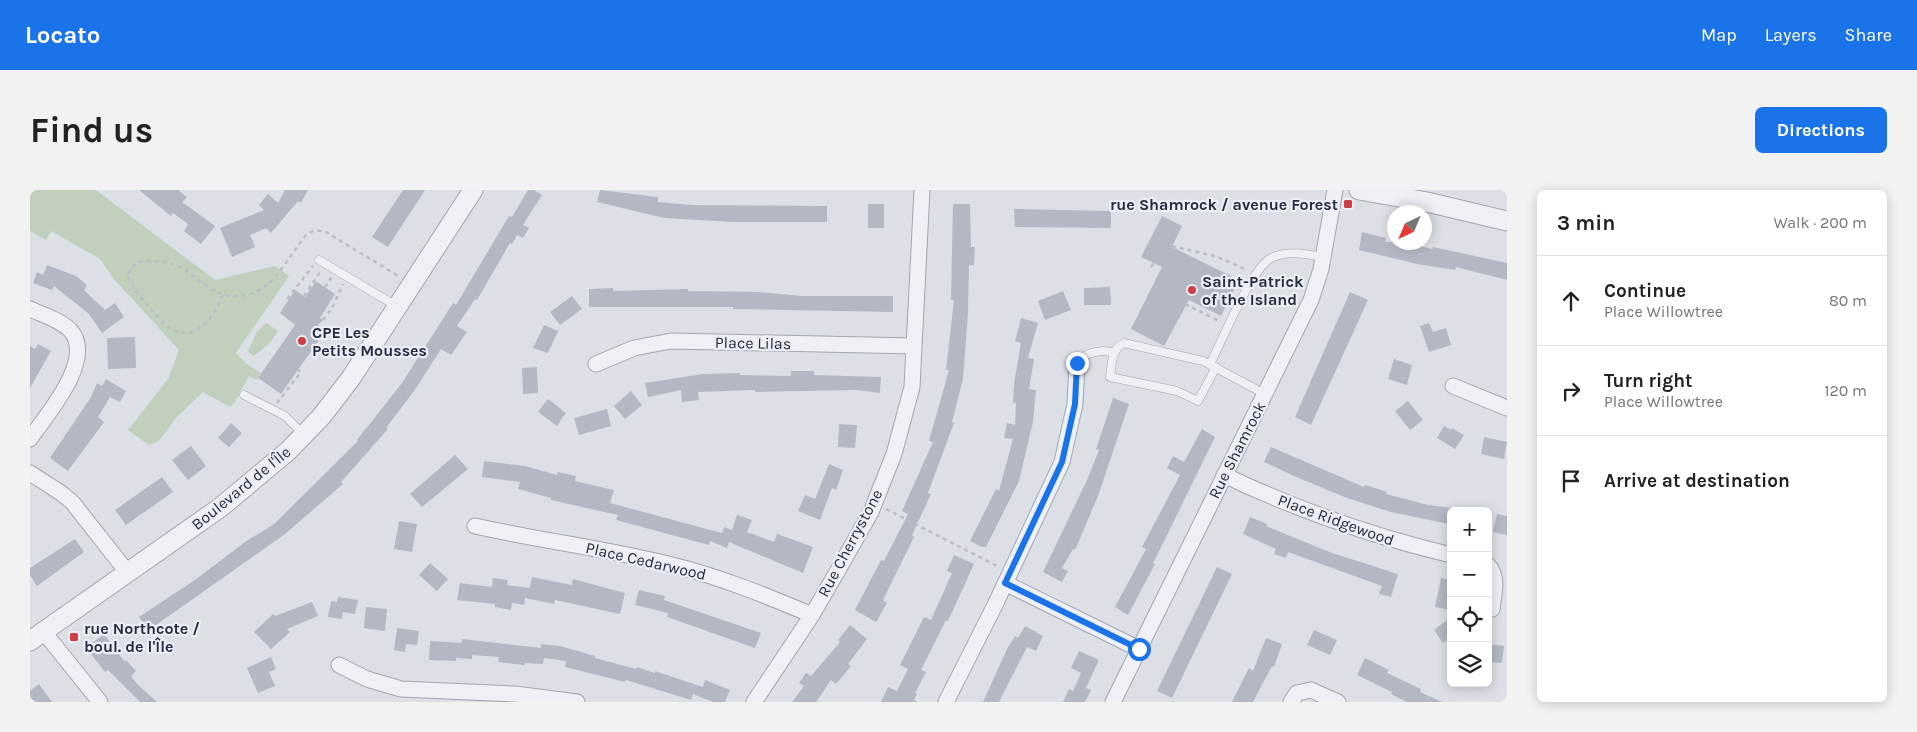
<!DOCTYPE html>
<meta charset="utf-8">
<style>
:root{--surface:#fff;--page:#f2f2f2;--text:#222;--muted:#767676;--line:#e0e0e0;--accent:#1a73e8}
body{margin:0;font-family:Karla,sans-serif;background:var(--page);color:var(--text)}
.controls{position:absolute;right:15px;bottom:15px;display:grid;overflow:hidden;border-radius:8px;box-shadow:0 2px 12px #0003}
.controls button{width:45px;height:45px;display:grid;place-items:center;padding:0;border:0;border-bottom:1px solid var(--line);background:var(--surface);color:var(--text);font:25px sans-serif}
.compass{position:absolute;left:1357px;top:15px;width:45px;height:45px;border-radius:50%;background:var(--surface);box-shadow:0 2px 12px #0003;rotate:224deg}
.stop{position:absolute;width:15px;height:15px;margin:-11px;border:4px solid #1a73e8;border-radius:50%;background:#fff}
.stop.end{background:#1a73e8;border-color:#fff;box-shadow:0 1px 5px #0008}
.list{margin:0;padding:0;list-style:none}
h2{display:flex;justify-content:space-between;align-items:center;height:65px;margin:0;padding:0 20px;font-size:21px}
h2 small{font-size:16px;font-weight:400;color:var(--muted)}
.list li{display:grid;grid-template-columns:32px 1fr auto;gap:15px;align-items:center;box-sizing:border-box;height:90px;padding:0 20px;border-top:1px solid var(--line)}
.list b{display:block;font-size:19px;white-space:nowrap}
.list p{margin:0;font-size:16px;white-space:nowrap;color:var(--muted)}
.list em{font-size:16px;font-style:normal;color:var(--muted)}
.icon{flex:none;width:28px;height:28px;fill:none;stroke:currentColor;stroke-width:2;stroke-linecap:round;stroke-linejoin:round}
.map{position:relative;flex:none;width:1477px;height:512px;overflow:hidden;border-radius:8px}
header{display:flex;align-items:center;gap:30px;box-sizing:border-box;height:70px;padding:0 25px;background:var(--accent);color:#fff}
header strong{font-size:24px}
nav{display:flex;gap:28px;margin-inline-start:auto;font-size:18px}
.intro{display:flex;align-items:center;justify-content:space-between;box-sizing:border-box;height:120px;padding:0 30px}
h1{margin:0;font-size:35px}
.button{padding:12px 22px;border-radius:8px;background:var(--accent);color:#fff;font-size:18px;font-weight:700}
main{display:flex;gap:30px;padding:0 30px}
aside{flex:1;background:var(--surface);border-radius:8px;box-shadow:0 2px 12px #0003}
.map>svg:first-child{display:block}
</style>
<header>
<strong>Locato</strong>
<nav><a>Map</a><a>Layers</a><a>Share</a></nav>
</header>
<div class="intro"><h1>Find us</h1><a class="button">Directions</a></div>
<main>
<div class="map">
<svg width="1477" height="512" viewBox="0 0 1477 512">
<rect width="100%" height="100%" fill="#dcdfe6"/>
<path fill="#c0d0bd" d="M0 0H66L185 90 245 76 259 86 206 163 218 175 231 183 227 190 219 186 205 212 200 217 173 202 146 228 129 251 119 255 98 240 138 189 149 160 83 88 70 69 21 41 16 50 0 41Z
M236 133 248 141C242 152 233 159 224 166L218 162 219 159 227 142Z"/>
<path fill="#b3b8c3" d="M109 0H148L157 7 152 12 185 36 171 54 154 41 158 34 143 23 141 26Z
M255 0H278L271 13 268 11 241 43 236 38 220 45 225 57 202 67 190 38 234 20 229 15 238 4 248 13Z
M373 0H395L358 57 342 47Z
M498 0H504L512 5 493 35 499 38 493 48 487 45 482 54 480 53 447 110 445 109 427 136 437 142 421 165 411 159 384 201 356 238 358 239 311 292 313 294 255 344 119 440 109 427 165 390 215 352 244 334 328 251 327 250 372 193 423 113 426 115 479 26 482 27Z
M570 0 628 7V12L662 15 797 16V32H702L634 28 567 12Z
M838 14H854V38H838Z
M923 14H940L941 57H945L944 75H939L938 123 933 189 922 232 924 233 898 303 901 304 882 345 884 347 853 410 857 413 846 432 825 420 851 370 854 371 878 324 872 321 903 252 899 251 919 180H916L924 110H921Z
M984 19 1081 21V38L985 37Z
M1132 26 1152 36 1142 57 1209 90 1191 126 1159 110 1134 156 1101 139 1132 77 1111 67Z
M1332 42 1356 48 1355 52H1373L1402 59 1403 57 1477 73V90L1426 77 1425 80 1387 74 1329 60Z
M17 75 46 86 57 95 54 100 75 120 85 113 94 127 72 143 59 124 24 96 22 100 3 93 7 82 13 85Z
M286 91 305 104 290 128 293 130 288 135 296 140 251 204 228 188 265 135 250 123 265 100 275 107Z
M1080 97 1081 115H1054V98Z
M583 98V101L658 99V101L728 102 771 106H863V122L703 119V117H559V99Z
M1033 101 1041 120 1015 130 1008 111Z
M1320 102 1338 110 1281 235 1265 227Z
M542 106 552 119 530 135 520 122Z
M991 128 1008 133 998 168 1004 169 999 199 1006 200 1003 232 989 291 956 357H952L940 351 966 299 969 301 983 249 974 248 977 233 985 235 986 213H983L984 194 991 153 985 151Z
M1399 133 1403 142 1416 138 1421 155 1399 162 1390 136Z
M514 135 528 141 518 163 503 158Z
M105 147 106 178 78 179 77 148Z
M8 154 21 161 0 198V156L5 159Z
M1364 169 1382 175 1377 195 1358 189Z
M507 177 508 203 493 204 492 178Z
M761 181H784V185L851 187 850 203 828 200 725 202V200L668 202 669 210 652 212 651 200 618 207 615 193 673 184 710 183V185L761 186Z
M76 189 96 201 90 212 80 207 68 227 74 232 38 281 20 268 61 207 67 193 72 196Z
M601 201 612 215 595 229 584 216Z
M1083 208 1099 214 1068 306 1045 360 1043 359 1032 378 1038 381 1032 392 1013 382 1057 290 1069 260 1066 259Z
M518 209 536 223 527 236 508 222Z
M1378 211 1393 230 1380 240 1365 221Z
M577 219 581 236 549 245 544 228Z
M201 233 212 243 199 257 188 248Z
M809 234 827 235 825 258 808 257Z
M1414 236 1421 240 1422 238 1434 245 1425 259 1407 248Z
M1172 239 1185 247 1139 341 1123 373 1125 374 1098 425 1085 417 1116 359 1112 357 1150 285 1137 278 1143 266 1154 272Z
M1454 247 1477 252 1474 269 1451 264Z
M161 256 176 276 158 290 142 270Z
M1241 257 1334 297 1335 295 1357 302 1356 304 1398 315 1422 318 1419 334 1361 322 1317 308 1264 286 1234 272Z
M425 265 438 279 392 317 380 304Z
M454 271 495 276 527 285 528 282 546 286 545 291 584 300 580 313 692 343 694 337 702 340 707 325 722 330 717 342 744 352 747 344 783 357 773 383 699 352 697 358 680 351 679 355 586 330 588 325 521 310V308L488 299 490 292 452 287Z
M799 274 813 280 806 300 802 298 790 330 768 321 775 305 785 309Z
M132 287 143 302 96 335 85 320Z
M1467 324 1477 326V345L1463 342Z
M1220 327 1237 334 1236 336 1302 363 1368 384 1361 407 1349 404 1352 396 1258 362 1256 368 1244 364 1246 359 1213 344Z
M369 331 387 334 382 362 364 359Z
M45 349 54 362 7 396 0 385V378Z
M924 365 944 374 918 431 916 430 891 480 896 482 885 503 887 504 884 510 887 512H851L858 497 867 501 878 479 870 475 894 427 901 430 922 383 917 381Z
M400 373 418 389 407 401 389 385Z
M1187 377 1202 384 1142 508 1127 501Z
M502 387 542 395 543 389 595 403 590 424 525 410 524 414 495 408 494 415 482 413 481 420 465 417V414L427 410 430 393 462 397 463 388 478 390 477 395 500 398Z
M1411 388 1421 390V420L1405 417Z
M609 400 635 406 634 410 731 443 725 458 637 427 638 423 605 415Z
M308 407 328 410 325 424 313 422 312 429 298 427 301 411 307 412Z
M282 412 288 426 257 439 260 442 241 459 224 442 243 424 245 426Z
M336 417 357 419 355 441 334 438Z
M1421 427V448L1413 453 1404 440Z
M820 435 837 449 818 474 821 476 806 494 801 490 786 512H762L774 496 769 493 776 483 781 486 810 452 808 450Z
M995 436 1013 446 1006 461 997 457 969 512H953L977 459 985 446 988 448Z
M367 438 389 441 387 455 376 454 375 462 364 460Z
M1284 440 1307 450 1300 465 1277 455Z
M74 444 95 472 96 470 106 481 101 486 107 494 127 512H110L78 480 75 482 56 458Z
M1236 448 1252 454 1244 477 1242 476 1223 512H1202L1219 478 1223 481Z
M432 449 511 458V454L530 456 565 466V468L606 479 607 477 625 483V481L673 497 675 490 700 500 695 512H683L663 504 661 510 596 490 595 492 535 477 536 471 514 468 513 474 495 473 494 475 468 472 469 467 442 465V469L426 468V471L399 470 400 451 432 453Z
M1458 454 1474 456 1472 473 1458 472Z
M1049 461 1069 470 1056 498 1061 500 1055 512H1033L1039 499 1043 501 1051 483 1041 478Z
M241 467 246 479 239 482 245 496 228 503 217 478Z
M1335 468 1359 480 1357 483 1391 499 1390 502 1412 512H1377L1361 504 1362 502 1327 485Z
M9 494 22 512H0V501Z"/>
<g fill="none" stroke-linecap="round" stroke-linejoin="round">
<defs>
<path id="service" d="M289 70 368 117
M1047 173C1054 163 1072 158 1084 163
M1180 174C1192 151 1221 79 1241 68 1257 60 1276 64 1293 67
M1186 177 1168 211 1147 201 1080 187C1082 174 1081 159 1094 153L1173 171 1235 204
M214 205 255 226 274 245"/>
<path id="minor" d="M0 119C13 125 31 130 41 141 65 170 17 224 0 249
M566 174 604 158 641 151 884 156
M1423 196 1477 218
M0 283 31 303 42 312 98 383
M1194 285C1267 320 1342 346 1421 365
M445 336C512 351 580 359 646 376 693 388 737 406 782 425
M1458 375C1469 387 1464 404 1462 419
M975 393 1109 459
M13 441 70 512
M309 475 337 489 371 499 485 504 547 512
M724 512 782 425 807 382 841 322 864 264 882 197 892 0
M916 512 965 415 1032 272 1045 214 1047 173
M1083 512 1281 110 1291 79 1305 0
M1261 512 1267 503 1281 500 1308 512"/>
<path id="tertiary" d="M1329 0 1397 12 1477 31
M0 451 191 317 258 261 291 227 321 188 443 0"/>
</defs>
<use href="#service" stroke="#a2a6b0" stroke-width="9"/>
<use href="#minor" stroke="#a2a6b0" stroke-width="17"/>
<use href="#tertiary" stroke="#a2a6b0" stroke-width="21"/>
<path stroke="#bbbdc5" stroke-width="2.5" stroke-dasharray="4 4" stroke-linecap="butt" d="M1142 56 1188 67 1217 80
M1121 77 1124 73
M295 97 301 88
M193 105C184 126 166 155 139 138 133 134 128 126 123 121 111 109 103 100 97 84L107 72C119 70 142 71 152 78 175 93 189 113 220 104 242 98 255 73 268 56 271 52 275 44 281 42 285 40 291 41 296 42L370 87
M274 106 290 82
M257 109 283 76
M1155 114 1189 131
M293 130 302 118 313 94
M247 213 271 182 268 180
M856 319 969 377"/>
<use href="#service" stroke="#eff0f5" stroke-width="8"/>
<use href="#minor" stroke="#eff0f5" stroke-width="15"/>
<use href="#tertiary" stroke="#eff0f5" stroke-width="19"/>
</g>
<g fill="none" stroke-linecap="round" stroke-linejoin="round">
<path stroke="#1a73e8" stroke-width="6" d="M1047 173 1045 214 1032 272 975 393 1109 459"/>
</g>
<g fill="#cd3f45" stroke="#ebeef4" stroke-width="2">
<rect x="1313" y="9" width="10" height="10" rx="2.5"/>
<circle cx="1162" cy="100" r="5"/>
<circle cx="272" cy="151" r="5"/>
<rect x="39" y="442" width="10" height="10" rx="2.5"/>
</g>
<g text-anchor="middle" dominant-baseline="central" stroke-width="4.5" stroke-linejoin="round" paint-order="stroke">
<g font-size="16" font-weight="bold" fill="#262c3d" stroke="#ebeef4" text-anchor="start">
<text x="1308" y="14" text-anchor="end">rue Shamrock / avenue Forest</text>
<text x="1172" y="91">Saint-Patrick<tspan x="1172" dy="18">of the Island</tspan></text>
<text x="282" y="142">CPE Les<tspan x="282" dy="18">Petits Mousses</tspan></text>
<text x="54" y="438">rue Northcote /<tspan x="54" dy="18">boul. de l'Île</tspan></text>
</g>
<g font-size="16" fill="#262c3d" stroke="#ebeef4">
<text transform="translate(723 153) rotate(1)">Place Lilas</text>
<text transform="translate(1207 260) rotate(-63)">Rue Shamrock</text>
<text transform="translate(211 298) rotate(-39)">Boulevard de l'Île</text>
<text transform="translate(1306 330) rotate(20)">Place Ridgewood</text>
<text transform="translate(820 353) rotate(-62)">Rue Cherrystone</text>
<text transform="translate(616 371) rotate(13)">Place Cedarwood</text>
</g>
</g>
</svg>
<div class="controls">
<button>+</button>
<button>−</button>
<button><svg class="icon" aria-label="locate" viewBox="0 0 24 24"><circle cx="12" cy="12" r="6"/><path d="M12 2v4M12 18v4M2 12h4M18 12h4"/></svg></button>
<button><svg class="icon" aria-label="layers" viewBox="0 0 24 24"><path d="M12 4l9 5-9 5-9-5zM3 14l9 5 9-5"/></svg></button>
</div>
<svg class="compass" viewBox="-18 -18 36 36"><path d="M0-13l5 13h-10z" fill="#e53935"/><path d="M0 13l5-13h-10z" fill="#767676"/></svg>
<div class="stop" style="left:1109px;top:459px"></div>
<div class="stop end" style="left:1047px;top:173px"></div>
</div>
<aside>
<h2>3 min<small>Walk · 200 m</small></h2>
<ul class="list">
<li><svg class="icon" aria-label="ahead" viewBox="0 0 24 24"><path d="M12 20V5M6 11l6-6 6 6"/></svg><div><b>Continue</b><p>Place Willowtree</p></div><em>80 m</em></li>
<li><svg class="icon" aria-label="right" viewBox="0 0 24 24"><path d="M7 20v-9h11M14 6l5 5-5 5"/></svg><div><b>Turn right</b><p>Place Willowtree</p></div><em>120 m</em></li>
<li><svg class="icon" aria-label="arrive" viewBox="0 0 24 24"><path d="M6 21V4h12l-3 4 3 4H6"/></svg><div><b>Arrive at destination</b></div></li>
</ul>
</aside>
</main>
